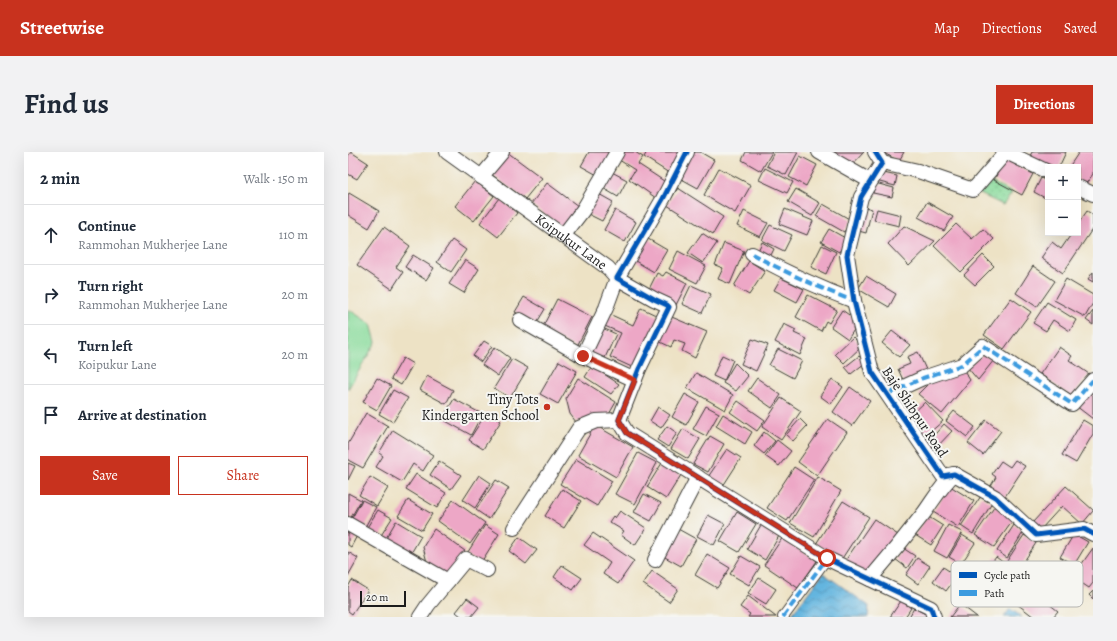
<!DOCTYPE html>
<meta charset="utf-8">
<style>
:root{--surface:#fff;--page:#f2f2f3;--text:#1f2937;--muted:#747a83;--line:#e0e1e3;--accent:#c8321e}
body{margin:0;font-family:Alegreya,serif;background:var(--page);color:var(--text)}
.controls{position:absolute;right:12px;top:12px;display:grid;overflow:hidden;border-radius:0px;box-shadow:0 4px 16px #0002}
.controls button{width:36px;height:36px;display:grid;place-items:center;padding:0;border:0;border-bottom:1px solid var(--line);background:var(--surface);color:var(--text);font:20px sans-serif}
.scale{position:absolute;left:12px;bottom:10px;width:46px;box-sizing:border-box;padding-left:4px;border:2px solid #1c1c1c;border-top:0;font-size:11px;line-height:14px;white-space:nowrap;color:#1c1c1c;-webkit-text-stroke:3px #f6f6f2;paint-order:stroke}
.stop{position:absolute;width:12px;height:12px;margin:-9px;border:3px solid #c8321e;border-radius:50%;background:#fff}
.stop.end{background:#c8321e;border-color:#fff;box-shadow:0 1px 4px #0008}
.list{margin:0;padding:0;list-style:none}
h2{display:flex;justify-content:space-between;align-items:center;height:52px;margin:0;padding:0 16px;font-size:17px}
h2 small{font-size:13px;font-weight:400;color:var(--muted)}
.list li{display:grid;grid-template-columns:26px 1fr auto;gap:12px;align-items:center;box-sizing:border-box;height:60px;padding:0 16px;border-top:1px solid var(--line)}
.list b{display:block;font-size:15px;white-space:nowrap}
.list p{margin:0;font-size:13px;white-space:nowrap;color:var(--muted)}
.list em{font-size:13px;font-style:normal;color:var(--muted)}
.actions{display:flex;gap:8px;padding:12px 16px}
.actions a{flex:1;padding:9px 0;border:1px solid var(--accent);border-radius:0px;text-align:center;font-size:14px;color:var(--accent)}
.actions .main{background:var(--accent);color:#fff}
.icon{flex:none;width:22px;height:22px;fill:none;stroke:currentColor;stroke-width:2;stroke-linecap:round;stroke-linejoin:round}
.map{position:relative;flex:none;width:745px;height:465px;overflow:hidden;border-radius:0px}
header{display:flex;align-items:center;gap:24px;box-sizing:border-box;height:56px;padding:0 20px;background:var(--accent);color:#fff}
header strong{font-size:19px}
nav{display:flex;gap:22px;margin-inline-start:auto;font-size:14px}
.intro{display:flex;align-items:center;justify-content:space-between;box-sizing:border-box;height:96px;padding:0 24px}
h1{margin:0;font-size:28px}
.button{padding:10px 18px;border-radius:0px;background:var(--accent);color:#fff;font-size:14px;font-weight:700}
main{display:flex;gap:24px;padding:0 24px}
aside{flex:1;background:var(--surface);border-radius:0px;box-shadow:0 4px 16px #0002}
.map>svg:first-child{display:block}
</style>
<header>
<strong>Streetwise</strong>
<nav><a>Map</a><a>Directions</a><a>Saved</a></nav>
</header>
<div class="intro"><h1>Find us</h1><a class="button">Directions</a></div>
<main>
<aside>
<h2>2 min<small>Walk · 150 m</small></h2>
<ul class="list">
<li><svg class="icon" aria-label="ahead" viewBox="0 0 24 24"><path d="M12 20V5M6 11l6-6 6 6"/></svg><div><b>Continue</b><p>Rammohan Mukherjee Lane</p></div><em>110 m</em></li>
<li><svg class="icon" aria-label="right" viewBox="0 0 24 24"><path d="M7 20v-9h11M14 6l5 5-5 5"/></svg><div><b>Turn right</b><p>Rammohan Mukherjee Lane</p></div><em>20 m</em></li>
<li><svg class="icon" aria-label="left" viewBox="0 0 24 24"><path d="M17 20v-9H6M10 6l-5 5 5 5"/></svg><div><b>Turn left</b><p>Koipukur Lane</p></div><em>20 m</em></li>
<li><svg class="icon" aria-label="arrive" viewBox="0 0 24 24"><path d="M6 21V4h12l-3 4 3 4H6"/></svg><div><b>Arrive at destination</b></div></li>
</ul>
<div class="actions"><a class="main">Save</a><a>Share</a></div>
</aside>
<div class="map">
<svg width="745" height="465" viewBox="0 0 745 465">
<defs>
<pattern id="park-dots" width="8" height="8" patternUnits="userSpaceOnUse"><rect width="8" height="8" fill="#8bdc9d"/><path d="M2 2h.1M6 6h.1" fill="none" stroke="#77bc87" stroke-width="1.8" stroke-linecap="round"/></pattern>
<pattern id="water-waves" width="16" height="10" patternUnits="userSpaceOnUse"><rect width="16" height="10" fill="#64b5df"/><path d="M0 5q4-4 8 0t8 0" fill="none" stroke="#5292b4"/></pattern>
</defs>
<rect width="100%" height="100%" fill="#f6f6f2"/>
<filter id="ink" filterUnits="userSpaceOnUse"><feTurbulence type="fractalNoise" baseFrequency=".025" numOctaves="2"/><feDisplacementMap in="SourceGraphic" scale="8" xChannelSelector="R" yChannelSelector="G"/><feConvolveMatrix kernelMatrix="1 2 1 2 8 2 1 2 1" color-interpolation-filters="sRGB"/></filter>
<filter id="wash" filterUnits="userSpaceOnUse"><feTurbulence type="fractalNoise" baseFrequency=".012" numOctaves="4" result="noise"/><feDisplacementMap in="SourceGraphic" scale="16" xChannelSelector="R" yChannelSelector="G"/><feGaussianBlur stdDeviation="0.9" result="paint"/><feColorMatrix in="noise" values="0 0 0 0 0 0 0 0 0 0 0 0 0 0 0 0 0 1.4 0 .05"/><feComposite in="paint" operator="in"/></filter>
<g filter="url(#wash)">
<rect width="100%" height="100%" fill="#ede2c5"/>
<path fill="url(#park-dots)" stroke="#547c5c" d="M640 28 664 41 655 53 630 41Z"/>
<path fill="#8bdc9d" stroke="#547c5c" d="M0 157 23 172 28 190 0 237Z"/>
<path fill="url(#water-waves)" stroke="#40687e" d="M475 421 521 454 520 465H442Z
M662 457 674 465H656Z"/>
<g id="blocks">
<path fill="#eda7c6" d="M3 0 20 11 9 27 0 22V4Z
M159 0 194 26 177 47 143 22Z
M241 0H265L251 24 233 14Z
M273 0H287L295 5 290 12 319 31 308 46 281 27 287 18 268 6Z
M299 0H333L321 21 296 5Z
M344 0H352L366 8 350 36 330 25Z
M398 0H424L413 19 394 8Z
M426 0H450L438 23 419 14Z
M485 0H516L502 15Z
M534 0H556L551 9Z
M684 0H718L711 15H700L679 10Z
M731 0H745V22L737 33 730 29V15H721Z
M452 4 469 13 458 34 441 25Z
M657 7 685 22 674 43 646 28Z
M371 16 403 33 387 61 356 43Z
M417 16 445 30 439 41 411 28Z
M262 19 279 28 270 45 253 35Z
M531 20 549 24 547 34 528 29Z
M693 26 700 30 699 47 686 40Z
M127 29 146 44 126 69 107 54Z
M199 31 234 57 218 78 183 52Z
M527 31 546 36 544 45 525 41Z
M330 36 375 65 365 82 319 53Z
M448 37 472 51 464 64 440 50Z
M1 41 31 59 21 76 0 63V43Z
M249 41 265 50 254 69 238 61Z
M151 46 169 61 150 85 132 71Z
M579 50 605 65 596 79 570 65Z
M475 52 503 68 496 80 468 64Z
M514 54 524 57 518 81 507 78Z
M437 57 465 69 459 83 431 72Z
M529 57 553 63 551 74 526 68Z
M267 58 288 70 277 90 256 78Z
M396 59 420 71 412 85 389 74Z
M739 59 745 63V76L715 121 693 106 704 90 713 97 724 81H730V72Z
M608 72 624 87 635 77 646 87 613 120 586 94Z
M422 73 444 83 436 99 414 88Z
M556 74 587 89 561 114 540 92Z
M36 75 62 94 48 115 55 120 44 137 9 113Z
M481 77 499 87 491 100 473 90Z
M354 81 369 91 355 111 340 101Z
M295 84 319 98 306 120 282 106Z
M104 88 118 98 103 120 89 110Z
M414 90 426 97 421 107 409 101Z
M376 91 396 99 382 132 370 127 375 116 367 113Z
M474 93 488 100 478 122 463 115Z
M330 99 358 114 349 131 321 117Z
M65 103 86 116 78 128 57 115Z
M635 103 646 114 627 133 616 123Z
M117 108 131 117 116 141 101 132Z
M401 109 417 119 401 143 386 134Z
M685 114 707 129 689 155 668 141Z
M318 120 339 131 328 153 300 139 309 121 315 124Z
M745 120V130L740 127Z
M518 124 548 142 541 155 510 137Z
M433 126 456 137 449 150 426 138Z
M718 127 745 143V151L737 165 706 148Z
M343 133 363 142 354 161 334 152Z
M460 143 489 158 481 171 478 169 473 179 448 165Z
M176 145 197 157 188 172 167 160Z
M663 146 683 160 656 197 636 183Z
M209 147 244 165 228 196 193 178Z
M699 150 728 168 722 179 705 168 698 179 685 171Z
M293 156 312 165 288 217 262 205 273 181 252 172 257 160 285 173Z
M494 158 511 170 500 187 483 175Z
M745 159V173L738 168Z
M319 163 359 180 347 206 334 199 337 192 326 188 323 195 308 188Z
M436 172 448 178 446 181 459 187 452 203 427 190Z
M250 174 268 182 256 208 238 200Z
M544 179 562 193 551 205 534 191Z
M505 185 514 194 496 211 487 202Z
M404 187 420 193 408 219 393 212Z
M136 189 144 194 133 210 125 204Z
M147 195 162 206 150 224 134 213Z
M711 195 724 204 721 208 741 222 724 245 692 222Z
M430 197 454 209 445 226 421 213Z
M570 200 579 220 556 230 550 217 562 212 559 205Z
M635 202 646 208 630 228 619 215Z
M374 203 385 208 376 229 365 224Z
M511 204 517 211 503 222 497 215Z
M55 206 65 212 53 233 43 227Z
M164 207 180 216 162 246 146 236Z
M211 209 229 219 210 252 192 242Z
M387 211 400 224 388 239 375 231Z
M244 214 271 232 263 242 237 225Z
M615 217 622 228 594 262 570 242 589 223Z
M348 221 385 243 377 258 339 236Z
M79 224 105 238 98 252 72 238Z
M29 226 43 234 29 258 15 250Z
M230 226 268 250 260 264 228 270 222 262 218 246Z
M409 226 433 243 424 256 400 239Z
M484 227 495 235 483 252 472 244Z
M745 231V267L728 254Z
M502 235 522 249 504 274 485 260Z
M45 238 60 246 45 270 31 262Z
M337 242 351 250 338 273 324 265Z
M433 246 453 259 433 288 414 275Z
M106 247 134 262 123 283 94 267Z
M390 249 417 268 409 279 382 260Z
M577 250 595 269 574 287 565 278 571 273 562 264Z
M358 254 371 261 358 284 345 277Z
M310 255 322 263 313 276 302 269Z
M606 259 627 275 619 285 598 269Z
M139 260 153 269 135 297 121 288Z
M18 261 40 274 15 316 0 308V292Z
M375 262 404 280 397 292 368 274Z
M452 267 459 274 445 289 438 283Z
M480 267 499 280 469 324 450 310Z
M638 268 653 279 635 303 620 291Z
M735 268 745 274V282L728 311 714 303Z
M596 272 604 279 587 297 580 290Z
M247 273 285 295 268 325 230 303Z
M319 274 329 281 320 295 309 288Z
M335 277 352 287 340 307 323 297Z
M45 278 85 303 75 319 65 312 54 330 28 315 35 304 31 301Z
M416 280 427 289 416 302 406 294Z
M362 284 376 292 360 320 345 312Z
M429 288 443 299 431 314 417 304Z
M379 297 393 306 375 334 360 325Z
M290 301 309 311 287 352 267 342Z
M228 307 264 329 249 354 212 332Z
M667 308 677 314 656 346 641 337 648 325 644 322 653 309 662 315Z
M91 309 113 323 103 337 82 323Z
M0 311 7 314 0 328Z
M314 311 333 323 318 347 299 335Z
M446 315 466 328 439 369 419 356Z
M68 322 98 341 89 356 58 337Z
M131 323 143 331 127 356 115 348Z
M22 325 40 336 29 354 11 343Z
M470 325 493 339 466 385 442 371Z
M148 328 161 336 141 367 128 358Z
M602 334 626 349 610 375 585 360Z
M718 334 745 358V359L734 372 714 354 693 377 685 370Z
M214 337 233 349 216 376 197 364Z
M0 341 13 348 1 369H0Z
M296 342 313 351 303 369 286 360Z
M633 344 644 351 625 382 613 374Z
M14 348 28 355 17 375 3 368Z
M60 348 84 362 74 378 50 364Z
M105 348 137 371 122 392 90 369Z
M495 349 521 365 493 408 468 392Z
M647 354 666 367 646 395 627 383Z
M30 358 44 366 32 385 18 377Z
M272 359 298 376 287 393 273 383 276 379 261 370 265 364 267 366Z
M389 360 408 372 391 400 372 389Z
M360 363 377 372 366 393 349 384Z
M579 364 595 374 583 393 567 383Z
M526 367 550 383 521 425 497 409Z
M48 369 73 384 62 403 37 388Z
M137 373 151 382 132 412 118 403Z
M413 373 431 384 417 408 399 397Z
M600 373 614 380 599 406 586 399Z
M666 373 676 379 659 406 649 399Z
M0 374 11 380 3 395 0 393Z
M86 377 117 399 99 426 80 414 75 395Z
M330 377 348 387 333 414 315 404Z
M245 381 286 409 270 432 255 422 262 411 236 393Z
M726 382 740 390 726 413 712 405Z
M614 383 627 391 613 412 601 405Z
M676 383 688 391 671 417 659 409Z
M171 385 189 398 178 412 161 399Z
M435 385 469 409 450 436 416 413Z
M555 396 567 404 559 416 547 407Z
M745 396V431L741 436 735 432 731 437 721 430Z
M0 400 10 406 0 424Z
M359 402 382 416 369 436 347 423Z
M393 404 412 415 401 433 382 422Z
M648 405 670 422 658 437 637 420Z
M569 406 582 414 570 432 558 423Z
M214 413 234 426 225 438 206 425Z
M595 415 609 424 598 439 585 429Z
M304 419 330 437 321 450 295 432Z
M411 426 428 437 418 452 400 441Z
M4 428 20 438 4 462 0 459V435Z
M672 429 710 459 705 465H686L660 445Z
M745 439V447L741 443Z
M400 444 428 465H400L402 462 392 455Z
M119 446 131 455 123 465H114L108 460Z
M553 449 563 456 557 465H542Z
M612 452 629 465H602Z
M566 456 583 465H561Z"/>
</g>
</g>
<g filter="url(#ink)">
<use href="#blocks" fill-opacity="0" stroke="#3b3a35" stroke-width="1"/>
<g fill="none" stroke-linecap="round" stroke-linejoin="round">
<defs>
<path id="pedestrian" d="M435 465 479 406"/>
<g id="minor">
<path id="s1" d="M99 0 260 116 269 126 258 156 235 204 287 228"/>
<path d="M339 0 315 47 269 126 306 147 319 153 321 155 291 217 271 268 279 281 482 408 583 456 586 465"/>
<path d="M471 0 522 29"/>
<path d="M527 0 534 11 513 45 499 103 506 149 524 220 595 324 606 322 647 345 688 383 736 377 745 382"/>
<path d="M658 0 700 20"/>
<path d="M534 11 570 19 625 38 658 0"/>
<path d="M133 25 154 0"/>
<path d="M730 35 745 42"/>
<path d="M215 84 235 58 269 0"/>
<path d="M404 102C437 120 471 136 506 149"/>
<path d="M172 168 235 204"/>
<path d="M540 242 575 226 614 213 635 194 724 252 745 228"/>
<path d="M0 372 100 429"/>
<path d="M166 376 231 276 248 269 271 268"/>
<path d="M307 408 350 325"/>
<path d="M522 427C541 405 559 383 576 361 586 347 594 333 606 322"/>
<path d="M72 465 80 453 118 407 139 418"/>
</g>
</defs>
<use href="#pedestrian" stroke="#3b3a35" stroke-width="12"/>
<use href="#minor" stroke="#3b3a35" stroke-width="16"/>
<use href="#pedestrian" stroke="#fff" stroke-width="10"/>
<use href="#minor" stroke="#fff" stroke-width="14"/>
<path stroke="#3c9bdf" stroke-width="4" stroke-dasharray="8 4" stroke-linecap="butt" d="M404 102C437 120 471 136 506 149
M540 242 575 226 614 213 635 194 724 252 745 228
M435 465 479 406"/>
<defs>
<path id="cycleway" d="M339 0 315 47 269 126 306 147 319 153 321 155 291 217 271 268 279 281 482 408 583 456 586 465
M527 0 534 11 513 45 499 103 506 149 524 220 595 324 606 322 647 345 688 383 736 377 745 382"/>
</defs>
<use href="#cycleway" stroke="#f6f6f2" stroke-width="8"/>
<use href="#cycleway" stroke="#0057b8" stroke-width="5"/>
</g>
</g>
<g fill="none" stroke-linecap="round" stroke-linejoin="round" filter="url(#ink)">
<path stroke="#c8321e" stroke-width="5" d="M235 204 287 228 271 268 279 281 479 406"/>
</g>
<circle fill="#c8321e" stroke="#f6f6f2" stroke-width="1.5" cx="199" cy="255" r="4"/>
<g text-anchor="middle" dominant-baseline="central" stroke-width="4" stroke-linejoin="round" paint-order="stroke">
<g font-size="14" fill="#1c1c1c" stroke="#f6f6f2">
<text stroke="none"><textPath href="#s1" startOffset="153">Koipukur Lane</textPath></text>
<text transform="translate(567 260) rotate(56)">Baje Shibpur Road</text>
</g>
<g font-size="14" fill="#1c1c1c" stroke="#f6f6f2" text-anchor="end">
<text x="191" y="247">Tiny Tots<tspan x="191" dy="16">Kindergarten School</tspan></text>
</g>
</g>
<rect x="603" y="409" width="132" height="46" rx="6" fill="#f6f6f2" stroke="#b5b5b2" stroke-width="1"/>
<rect x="611" y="420" width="18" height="6" fill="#0057b8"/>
<rect x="611" y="438" width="18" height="6" fill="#3c9bdf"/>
<g font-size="11" fill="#1c1c1c">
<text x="636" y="427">Cycle path</text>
<text x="636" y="445">Path</text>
</g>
</svg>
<div class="controls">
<button>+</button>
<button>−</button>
</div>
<div class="scale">20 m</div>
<div class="stop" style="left:479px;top:406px"></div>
<div class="stop end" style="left:235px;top:204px"></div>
</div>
</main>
